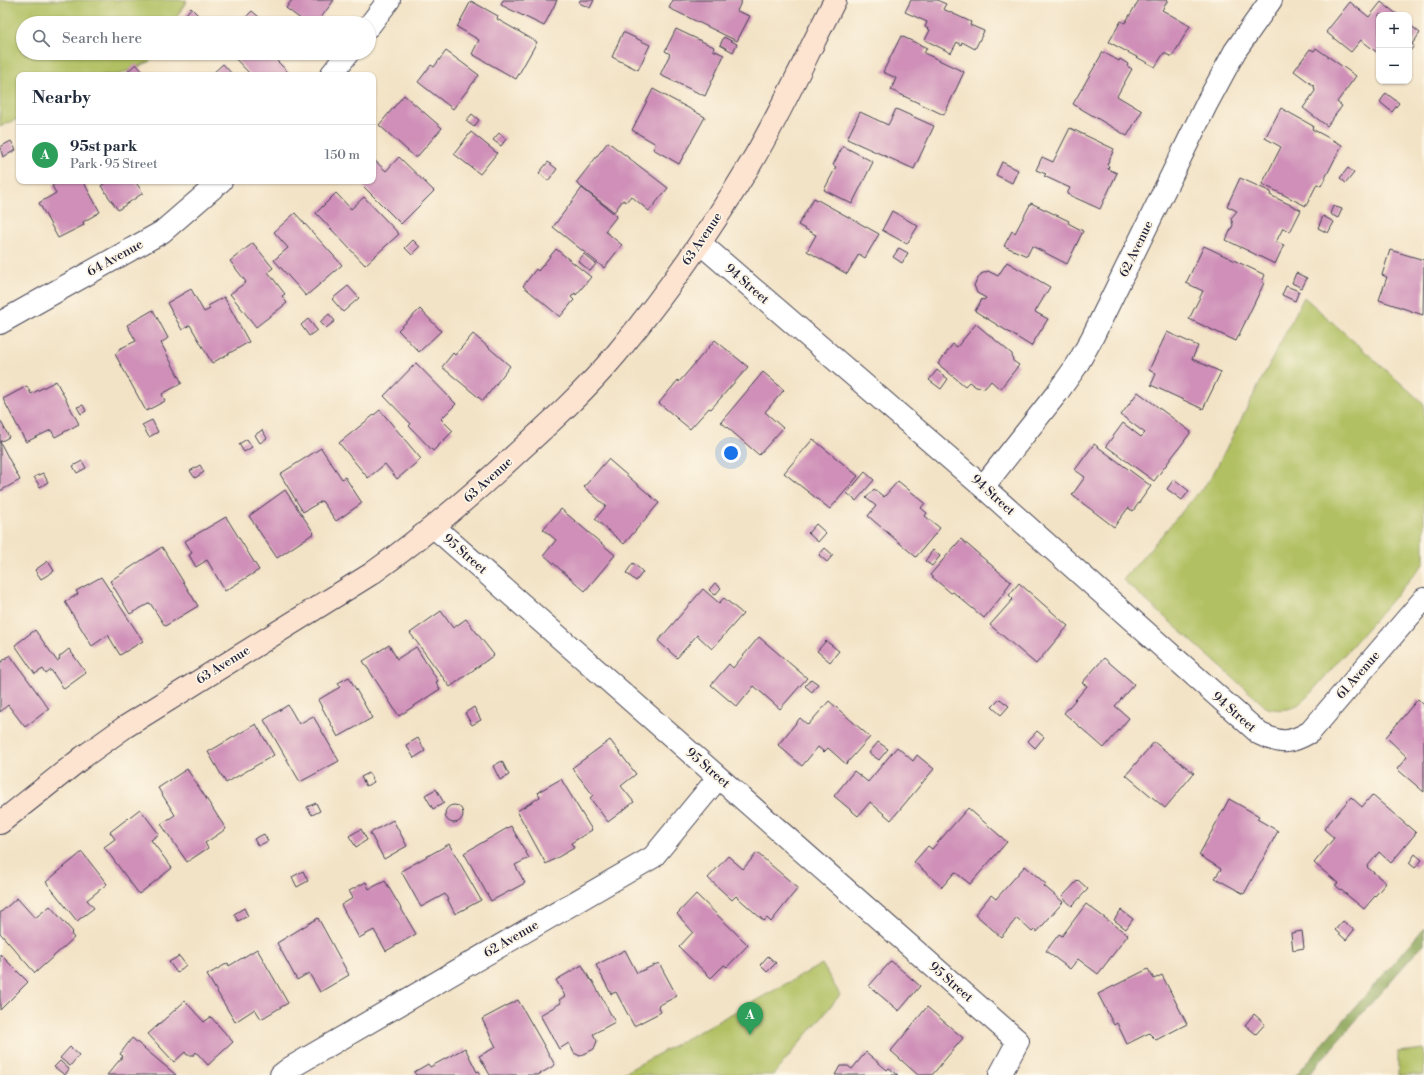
<!DOCTYPE html>
<meta charset="utf-8">
<style>
:root{--surface:#fff;--page:#f2f2f3;--text:#1f2937;--muted:#747a83;--line:#e0e1e3;--accent:#b5179e}
body{margin:0;font-family:"Libre Bodoni",serif;background:var(--page);color:var(--text)}
.controls{position:absolute;right:12px;top:12px;display:grid;overflow:hidden;border-radius:8px;box-shadow:0 1px 3px #0004}
.controls button{width:36px;height:36px;display:grid;place-items:center;padding:0;border:0;border-bottom:1px solid var(--line);background:var(--surface);color:var(--text);font:20px sans-serif}
.you{position:absolute;left:731px;top:453px;width:14px;height:14px;margin:-10px;border:3px solid #fff;border-radius:50%;background:#1a73e8;box-shadow:0 0 0 6px #1a73e833}
.badge{display:grid;place-items:center;width:26px;height:26px;border-radius:50%;background:var(--accent);color:#fff;font-size:13px;font-weight:700}
.pin{position:absolute;translate:-50% -33px;filter:drop-shadow(0 1px 2px #0008)}
.pin::after{content:'';position:absolute;top:21px;width:14px;height:12px;background:inherit;clip-path:polygon(0 0,100% 0,50% 100%)}
.list{margin:0;padding:0;list-style:none}
h2{display:flex;justify-content:space-between;align-items:center;height:52px;margin:0;padding:0 16px;font-size:17px}
h2 small{font-size:13px;font-weight:400;color:var(--muted)}
.list li{display:grid;grid-template-columns:26px 1fr auto;gap:12px;align-items:center;box-sizing:border-box;height:60px;padding:0 16px;border-top:1px solid var(--line)}
.list b{display:block;font-size:15px;white-space:nowrap}
.list p{margin:0;font-size:13px;white-space:nowrap;color:var(--muted)}
.list em{font-size:13px;font-style:normal;color:var(--muted)}
.icon{flex:none;width:22px;height:22px;fill:none;stroke:currentColor;stroke-width:2;stroke-linecap:round;stroke-linejoin:round}
.map{position:relative;flex:none;width:1424px;height:1075px;overflow:hidden}
.search{position:absolute;background:var(--surface);box-shadow:0 1px 3px #0004;left:16px;top:16px;width:360px;height:44px;display:flex;align-items:center;gap:10px;box-sizing:border-box;padding:0 14px;border-radius:22px;color:var(--muted);font-size:15px}
.panel{position:absolute;background:var(--surface);box-shadow:0 1px 3px #0004;left:16px;top:72px;width:360px;height:112px;border-radius:8px}
.map>svg:first-child{display:block}
</style>
<div class="map">
<svg width="1424" height="1075" viewBox="0 0 1424 1075">
<rect width="100%" height="100%" fill="#fcf5e5"/>
<filter id="ink" filterUnits="userSpaceOnUse"><feTurbulence type="fractalNoise" baseFrequency=".025" numOctaves="2"/><feDisplacementMap in="SourceGraphic" scale="8" xChannelSelector="R" yChannelSelector="G"/><feConvolveMatrix kernelMatrix="1 2 1 2 8 2 1 2 1" color-interpolation-filters="sRGB"/></filter>
<filter id="wash" filterUnits="userSpaceOnUse"><feTurbulence type="fractalNoise" baseFrequency=".012" numOctaves="4" result="noise"/><feDisplacementMap in="SourceGraphic" scale="16" xChannelSelector="R" yChannelSelector="G"/><feGaussianBlur stdDeviation="0.9" result="paint"/><feColorMatrix in="noise" values="0 0 0 0 0 0 0 0 0 0 0 0 0 0 0 0 0 1.4 0 .05"/><feComposite in="paint" operator="in"/></filter>
<g filter="url(#wash)">
<rect width="100%" height="100%" fill="#f3e3c6"/>
<path fill="#b1c062" stroke="#6a714e" d="M0 0H187L173 23H23V53H154L149 62 118 75H19V118L0 127Z
M1304 297 1424 404V563L1309 695C1295 709 1287 712 1267 708L1123 580 1211 478Z
M822 964 840 995 773 1075H620Z
M1424 1049V1075H1398V1052Z"/>
<path fill="#8ca658" stroke="#57644a" d="M1424 928V943L1308 1075H1296Z"/>
<g id="blocks">
<path fill="#cf8fb8" d="M292 0H334L317 23H306L286 8Z
M503 0H557L544 26 501 5Z
M580 0H594L590 8 579 3Z
M673 0H742L737 11 750 16 737 41 669 8Z
M911 0H937L946 4 943 9 971 22 970 25 984 31 975 49 962 42 961 45 957 42 951 53 925 40 930 30 925 27 927 22 905 12Z
M1139 0H1168L1162 10 1190 26 1172 57 1164 53 1155 67 1109 42 1121 21 1125 23Z
M471 1 498 16 497 19 537 42 516 79 472 54 479 40 457 27Z
M1350 2 1369 17 1381 2 1398 15H1379V54L1361 40 1351 52 1326 32Z
M191 8 199 16 193 23H186L182 19Z
M252 11 266 23H240Z
M1409 24 1420 33 1412 44 1414 46 1409 52Z
M676 29 714 47 713 50 724 55 705 96 660 75 670 54 665 51Z
M623 32 650 45 638 70 612 57Z
M901 36 927 48 924 53 964 72 944 115 891 90 896 78 883 72Z
M724 37 737 44 733 52 720 45Z
M1316 48 1356 76 1337 102 1342 106 1327 126 1303 108 1315 91 1314 86 1294 71 1310 49 1314 51Z
M446 51 479 75 453 109 418 82 431 65 434 67Z
M1103 52 1119 61 1120 59 1128 64 1127 66 1132 69 1117 96 1142 111 1127 136 1073 104Z
M230 53H269L290 74 251 75Z
M136 64 144 73 141 75H130L127 72Z
M223 64 233 75H211Z
M653 89 705 117 679 164 653 149 656 144 632 130Z
M1386 93 1399 103 1392 112 1380 102Z
M404 95 442 128 416 158 379 125Z
M1281 108 1313 126 1312 129 1342 145 1321 186 1317 184 1306 206 1262 184 1281 147 1265 138Z
M896 109 934 126 914 169 847 139 860 112 888 125Z
M472 114 479 120 474 127 466 121Z
M1070 128 1114 149 1107 165 1109 166 1108 169 1117 173 1100 209 1067 194 1070 188 1044 176 1046 174 1036 170 1042 157 1053 162Z
M471 132 497 153 480 174 454 154Z
M499 133 506 139 501 146 493 140Z
M11 141 16 150 3 157 0 147Z
M608 142 668 188 649 211 631 196 626 202 623 200 614 212 576 183Z
M843 146 873 162 852 204 824 190 836 167 833 165Z
M399 157 434 191 401 224 358 181H373V159L386 171Z
M548 162 557 169 548 181 539 173Z
M1002 162 1018 170 1012 183 996 175Z
M1348 168 1354 173 1346 183 1340 178Z
M1240 178 1271 192 1270 195 1301 210 1290 232 1283 228 1276 242 1284 245 1275 264 1226 240 1233 225 1231 218 1237 211 1227 206Z
M60 181H83L100 212 83 222 84 225 58 238 39 203 56 193 52 186Z
M104 181H135L143 193 118 210 101 186 105 183Z
M582 188 617 216 605 231 622 245 604 268 553 227Z
M336 193 351 209 364 197 399 234 365 265 316 213Z
M814 198 879 234 865 258 859 254 847 274 807 251 816 235 798 225Z
M1031 203 1069 221 1068 223 1083 231 1067 264 1032 246 1027 256 1004 246 1012 231 1015 233Z
M1333 206 1342 209 1338 218 1330 214Z
M892 211 918 226 907 244 882 230Z
M295 213 342 265 306 296 274 260 288 248 274 232Z
M1323 216 1334 222 1328 233 1318 228Z
M413 240 420 247 412 255 405 248Z
M253 243 273 268 268 272 285 294 282 296 287 303 256 327 230 294 246 282 230 261Z
M1204 246 1265 275 1262 282 1264 283 1236 341 1189 319 1203 291 1186 283Z
M899 248 908 253 902 263 893 257Z
M556 249 591 277 576 295 575 293 571 297 574 300 560 317 523 286 536 269 538 271Z
M1390 250 1424 260 1423 315 1379 300 1387 277 1382 275Z
M584 254 596 264 590 271 578 261Z
M1007 262 1050 287 1035 312 1048 319 1031 346 975 311 982 299 984 300 986 298 977 293 974 285 981 274 988 271 998 276Z
M1296 273 1307 278 1302 288 1292 283Z
M348 286 359 298 343 312 332 299Z
M1286 286 1299 291 1295 301 1282 295Z
M191 289 204 312 210 309 208 306 224 297 249 342 212 363 190 325 182 330 167 303Z
M420 309 441 331 419 352 398 330Z
M153 310 168 338 161 343 182 383 162 394 165 401 146 411 115 354 119 351V349L136 341 127 325Z
M329 314 335 321 326 328 320 322Z
M308 319 317 330 309 336 301 325Z
M976 324 1012 354 1013 361 1019 365 1000 389 991 381 985 388 976 387 969 382 965 386 938 364 953 344 957 347Z
M1167 332 1198 346 1192 359 1221 372 1203 409 1151 385 1156 374 1149 370Z
M473 334 510 366 483 401 442 367 453 353 455 355Z
M715 340 748 367 711 409 709 408 690 429 659 403 678 380 679 382Z
M416 363 456 404 441 419 453 431 433 451 409 426 411 424 384 396Z
M937 370 948 379 941 389 929 380Z
M763 372 784 390 765 412 783 428 759 455 721 422Z
M56 381 79 424 55 437 51 430 26 442 3 399 27 386 31 394Z
M1138 392 1191 432 1154 481 1106 446 1123 423 1141 437 1145 433 1121 415Z
M83 405 86 411 81 414 77 407Z
M380 410 421 459 397 479 385 464 368 478 339 443Z
M0 420 9 437 0 442Z
M152 420 158 432 149 437 142 425Z
M262 430 267 438 260 443 255 435Z
M247 439 252 447 244 452 239 444Z
M813 439 858 476 830 509 784 473Z
M0 442 20 480 0 491Z
M1094 444 1151 486 1133 511 1128 508 1114 527 1072 495 1085 477 1075 470Z
M321 448 342 479 345 477 362 503 336 521 322 501 303 512 280 474Z
M608 459 659 503 624 544 595 519 606 506 584 487Z
M82 461 86 468 77 473 73 466Z
M200 465 204 472 195 478 190 471Z
M865 472 874 480 856 501 847 493Z
M43 473 48 482 40 487 34 477Z
M1174 479 1189 491 1182 500 1167 489Z
M898 481 925 503 921 508 927 513 925 516 940 528 916 557 868 516 876 506 866 498 874 489 884 497Z
M285 490 314 533 277 558 249 516Z
M561 509 615 555 585 591 544 555 556 540 543 529Z
M226 517 259 570 225 591 207 560 196 567 189 555 192 553 185 541Z
M816 524 826 533 818 542 808 533Z
M961 539 1011 582 1005 590 1006 591 984 618 953 592 951 593 930 575Z
M162 547 198 606 165 626 150 603 130 614 110 581Z
M825 548 833 555 827 562 819 555Z
M933 550 940 556 932 566 925 561Z
M48 561 54 571 41 579 35 570Z
M633 563 643 572 636 581 626 573Z
M101 577 143 641 120 655 108 635 92 646 65 602 78 594 76 591Z
M715 583 721 588 715 595 709 590Z
M1019 583 1068 626 1036 664 990 625 1013 599 1009 595Z
M703 589 719 603 724 598 743 614 712 649 697 635 677 658 658 641Z
M441 611 453 628 466 619 494 655 450 687 410 633Z
M35 630 57 661 60 659 59 657 69 649 86 673 64 689 51 670 46 674 43 669 35 674 15 645Z
M759 637 807 678 780 709 754 686 737 707 711 685 729 664 733 668Z
M826 641 839 651 830 662 817 651Z
M389 645 397 659 416 647 438 681 436 682 440 689 399 716 363 661Z
M10 655 49 709 25 727 8 705 0 712V663Z
M1104 658 1134 684 1115 706 1129 718 1104 748 1064 713 1087 686 1082 683Z
M349 677 372 718 338 737 318 700 340 687 338 683Z
M811 679 818 684 812 692 805 686Z
M1000 699 1009 706 1001 715 992 707Z
M1418 699 1424 705V792L1397 769 1407 757 1386 737Z
M829 701 870 737 846 764 828 748 824 752 818 747 802 766 778 745 800 718 808 725Z
M288 705 299 724 313 716 339 761 300 782 264 720Z
M474 707 481 720 472 725 465 713Z
M256 724 274 755 226 783 208 752Z
M1037 731 1044 737 1035 748 1028 741Z
M418 738 425 751 414 758 406 745Z
M610 740 636 774 621 786 634 802 608 822 590 798 593 795 572 768Z
M878 742 888 749 879 760 869 753Z
M1154 742 1194 773 1165 808 1126 775Z
M897 747 913 761 917 755 934 769 891 820 870 802 858 816 834 796 854 771 868 782Z
M502 761 509 775 500 780 493 766Z
M187 769 226 829 205 843 208 848 187 862 161 824 175 815 158 788Z
M369 773 374 782 366 786 361 777Z
M561 779 592 830 571 843 574 848 546 864 517 811 540 797 538 792Z
M436 789 444 803 433 809 425 795Z
M1372 795 1416 833 1391 863 1379 852 1367 867 1386 883 1364 909 1335 885 1338 883 1314 863 1334 838 1324 829 1351 797 1362 807Z
M1229 799 1259 816 1257 819 1278 831 1244 894 1215 878 1221 869 1199 855Z
M316 803 320 811 312 815 307 807Z
M445 814a9 9 0 1 1 18 0a9 9 0 1 1-18 0Z
M968 808 1007 842 970 884 955 872 942 887 914 862 928 846 932 849Z
M140 809 159 834 151 840 172 868 139 894 104 847 115 839 110 832Z
M393 820 407 846 384 859 370 833Z
M511 826 529 858 515 865 525 883 491 901 464 853Z
M361 829 367 840 356 847 349 836Z
M264 834 268 841 258 846 254 839Z
M449 844 481 900 455 914 445 894 421 907 401 871Z
M82 852 107 884 87 900 94 908 77 921 46 882Z
M757 853 798 888 771 922 767 918 764 921 736 896 732 900 708 878 728 856 743 869Z
M1415 854 1422 860 1415 868 1409 863Z
M1025 866 1046 884 1044 886 1063 902 1037 932 1035 929 1032 932 1017 918 1001 937 975 914 991 895 996 899Z
M303 871 308 881 297 887 292 877Z
M1078 880 1088 889 1072 906 1062 897Z
M385 881 416 934 386 951 374 930 359 938 341 905 353 898 349 891 366 882 369 889Z
M696 894 748 945 727 967 724 965 711 978 679 947 693 932 677 914Z
M17 898 35 918 50 906 73 932 71 934 74 938 35 973 0 933V913Z
M1086 904 1128 935 1098 974 1078 959 1070 969 1046 951 1059 934 1062 936Z
M244 908 248 916 238 921 234 914Z
M1121 910 1133 919 1126 929 1114 920Z
M318 918 349 975 320 992 309 973 297 980 277 943Z
M1343 921 1354 930 1346 940 1335 930Z
M1302 931 1304 948 1293 950 1291 933Z
M257 949 288 1003 261 1019 255 1009 235 1022 207 975 228 963 229 966Z
M625 950 637 973 659 963 677 996 658 1006 661 1012 634 1026 616 992 611 994 596 965Z
M0 954 28 982 0 1010Z
M179 956 186 965 177 973 169 962Z
M768 956 776 963 767 972 760 965Z
M891 961 920 986 899 1011 869 986Z
M582 965 591 981 592 980 615 1022 593 1034 597 1041 594 1049 580 1056 574 1053 569 1043 559 1049 540 1015 561 1003 559 1000 565 996 556 980Z
M1148 969 1154 979 1162 975 1187 1024 1156 1040 1149 1033 1127 1044 1117 1023 1114 1025 1098 994Z
M518 1000 555 1065 538 1075H490L479 1056 496 1047 482 1019Z
M185 1001 204 1022 211 1017 233 1042 208 1065 196 1052 194 1055H187L185 1052 174 1062 148 1034Z
M927 1007 963 1038 932 1075H918L891 1051Z
M1254 1014 1265 1024 1256 1034 1245 1025Z
M132 1038 176 1075H107L123 1056 120 1054Z
M70 1047 79 1055 70 1066 60 1058Z
M465 1048 477 1072 479 1071 481 1075H416L414 1072 428 1064 430 1067Z
M866 1052 887 1070 889 1068 898 1075H835L840 1066H848L852 1069Z
M60 1061 69 1069 65 1075 54 1067Z"/>
</g>
</g>
<g filter="url(#ink)">
<use href="#blocks" fill-opacity="0" stroke="#413f50" stroke-width="1"/>
<g fill="none" stroke-linecap="round" stroke-linejoin="round">
<defs>
<path id="street" d="M369 26 389 0
M331 75 348 53
M700 243 983 487 1260 734C1282 744 1289 744 1310 732L1424 599
M0 323 162 232 221 181
M983 487 1057 393 1077 365 1092 338 1207 103 1235 51 1271 0
M434 527 1018 1041 1000 1075
M281 1075 290 1068 653 857 718 778"/>
<path id="secondary" d="M0 823 83 757 125 727 371 574C423 537 470 497 516 454 551 422 586 390 617 353 666 294 711 230 751 163 782 111 807 54 835 0"/>
</defs>
<use href="#street" stroke="#413f50" stroke-width="24"/>
<use href="#secondary" stroke="#413f50" stroke-width="24"/>
<use href="#street" stroke="#fff" stroke-width="22"/>
<use href="#secondary" stroke="#fde4d1" stroke-width="22"/>
</g>
</g>
<g text-anchor="middle" dominant-baseline="central" stroke-width="3.5" stroke-linejoin="round" paint-order="stroke">
<g font-size="13" fill="#22223b" stroke="#fcf5e5">
<text transform="translate(702 239) rotate(-56)">63 Avenue</text>
<text transform="translate(1136 249) rotate(-64)">62 Avenue</text>
<text transform="translate(115 258) rotate(-29)">64 Avenue</text>
<text transform="translate(747 284) rotate(41)">94 Street</text>
<text transform="translate(488 480) rotate(-42)">63 Avenue</text>
<text transform="translate(993 495) rotate(42)">94 Street</text>
<text transform="translate(465 554) rotate(41)">95 Street</text>
<text transform="translate(223 665) rotate(-32)">63 Avenue</text>
<text transform="translate(1358 675) rotate(-49)">61 Avenue</text>
<text transform="translate(1234 712) rotate(41)">94 Street</text>
<text transform="translate(708 768) rotate(41)">95 Street</text>
<text transform="translate(511 939) rotate(-30)">62 Avenue</text>
<text transform="translate(951 982) rotate(41)">95 Street</text>
</g>
</g>
</svg>
<div class="controls">
<button>+</button>
<button>−</button>
</div>
<div class="you"></div>
<div class="pin badge" style="left:750px;top:1035px;background:#2e9e5b">A</div>
<div class="search"><svg class="icon" aria-label="search" viewBox="0 0 24 24"><circle cx="10" cy="10" r="6"/><path d="M15 15l6 6"/></svg>Search here</div>
<section class="panel">
<h2>Nearby<small></small></h2>
<ul class="list">
<li><span class="badge" style="background:#2e9e5b">A</span><div><b>95st park</b><p>Park · 95 Street</p></div><em>150 m</em></li>
</ul>
</section>
</div>
